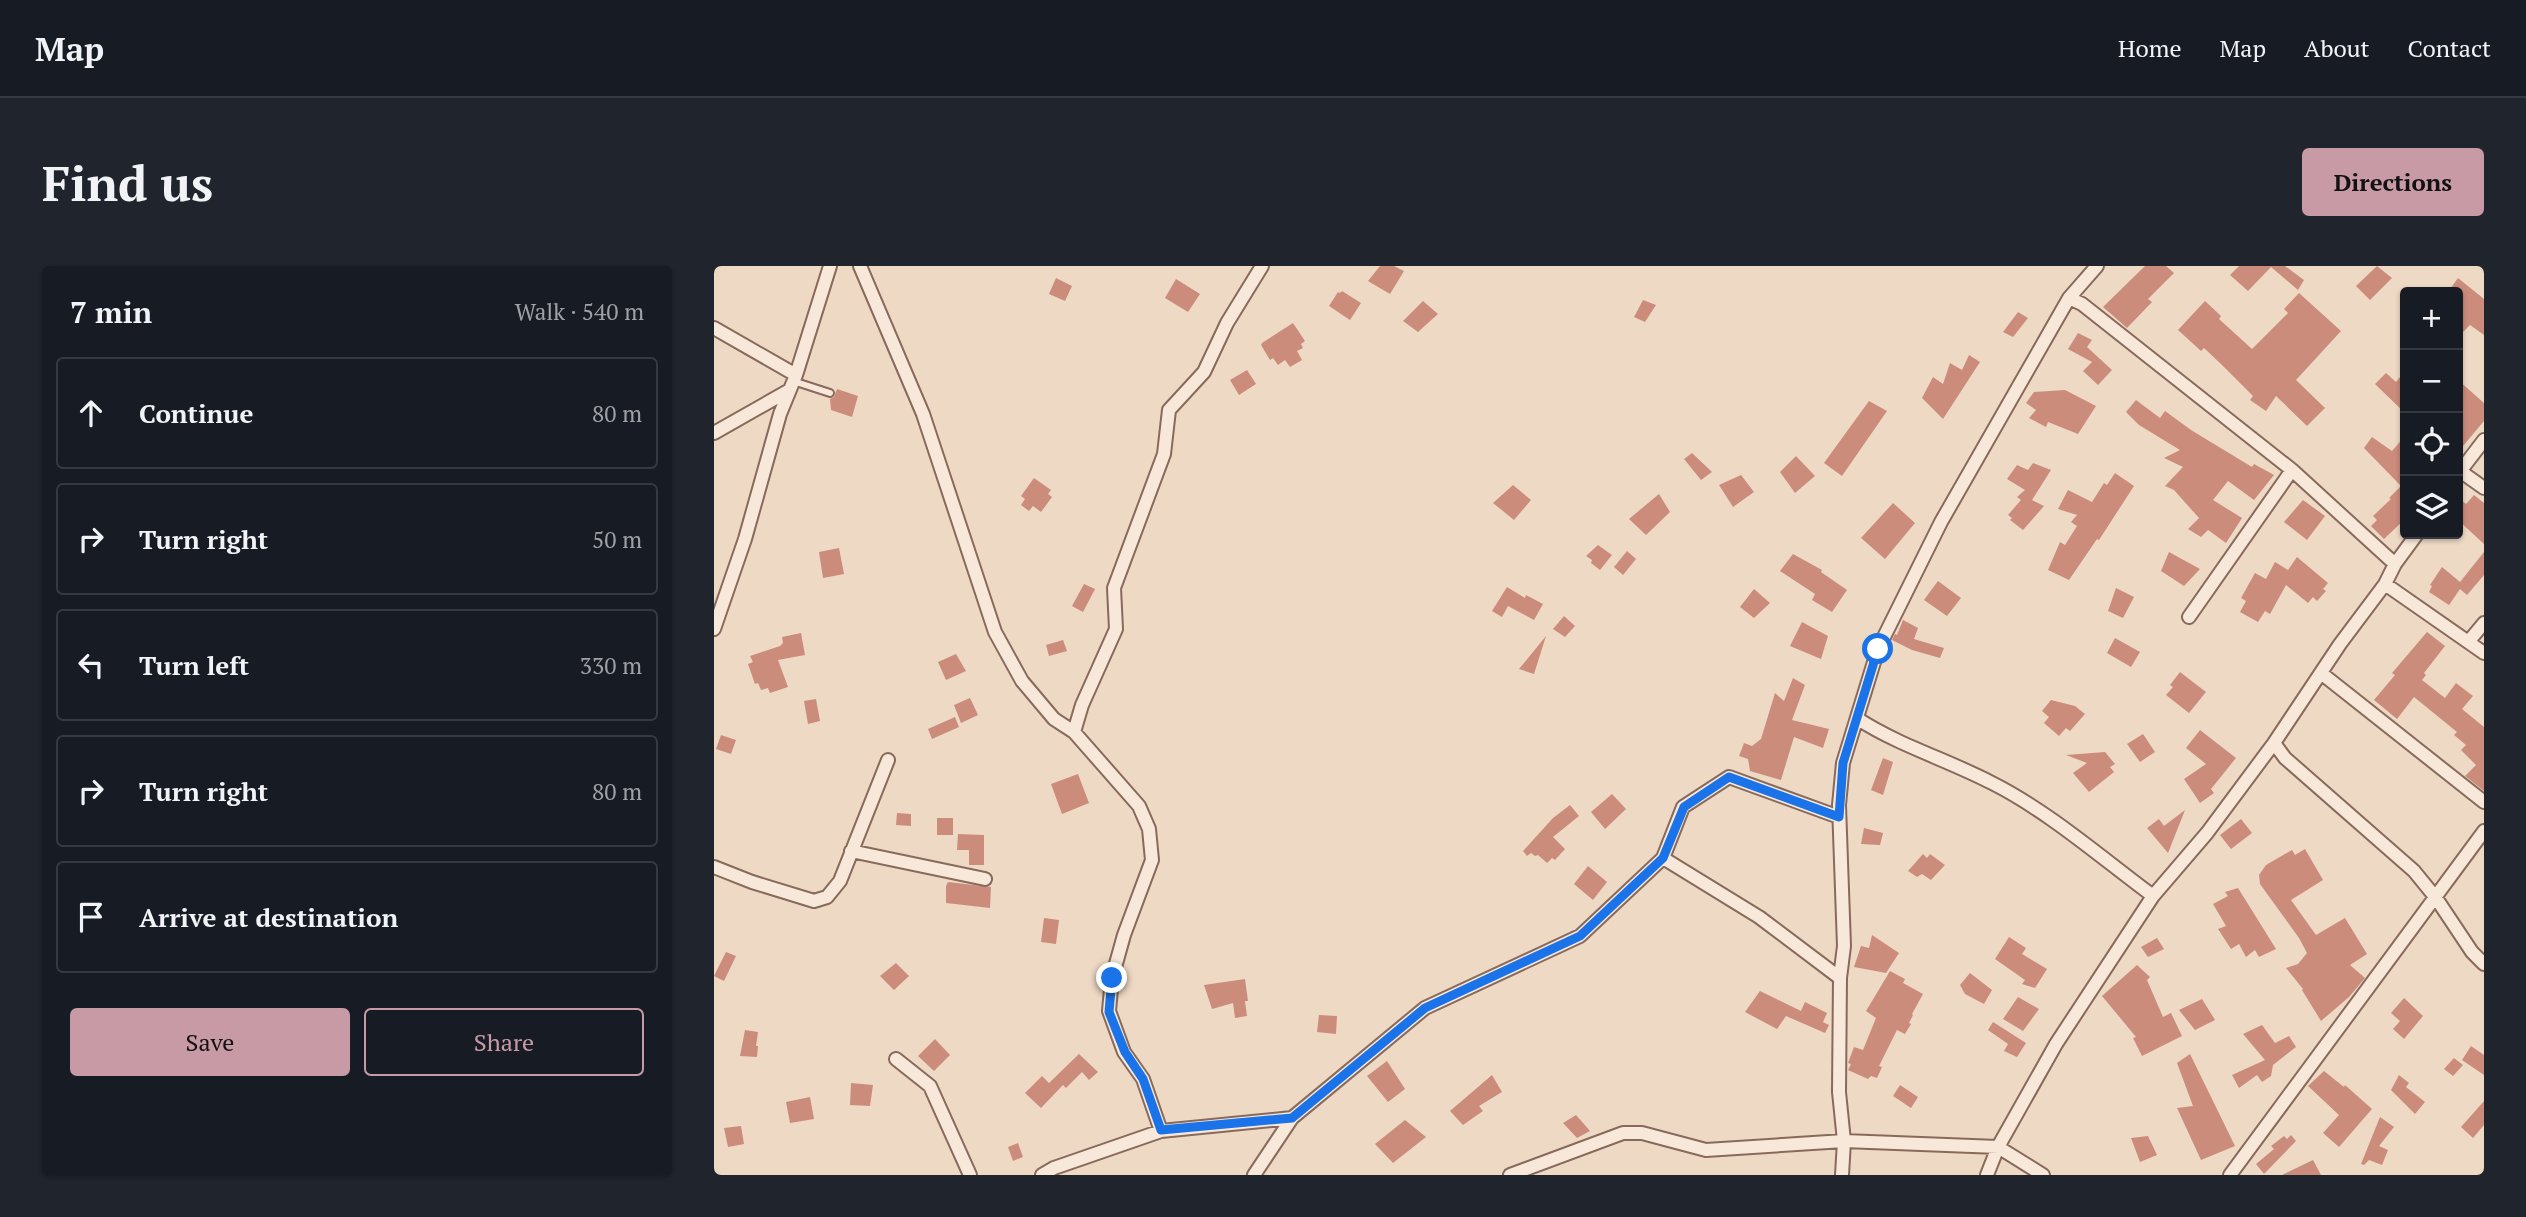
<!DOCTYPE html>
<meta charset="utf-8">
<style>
:root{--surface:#171b24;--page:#20242c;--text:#f1f3f6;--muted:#9ea1a6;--line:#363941;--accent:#c89aa6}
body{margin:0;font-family:"PT Serif",serif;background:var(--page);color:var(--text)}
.controls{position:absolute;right:21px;top:21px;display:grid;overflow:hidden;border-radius:7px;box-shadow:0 2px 5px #0004}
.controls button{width:63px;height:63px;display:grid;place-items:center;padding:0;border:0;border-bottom:2px solid var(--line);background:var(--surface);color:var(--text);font:35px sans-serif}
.stop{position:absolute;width:21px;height:21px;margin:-16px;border:5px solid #1a73e8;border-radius:50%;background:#fff}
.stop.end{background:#1a73e8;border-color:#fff;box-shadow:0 2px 7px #0008}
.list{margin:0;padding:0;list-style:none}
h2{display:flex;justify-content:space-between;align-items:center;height:91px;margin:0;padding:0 28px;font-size:30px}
h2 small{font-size:23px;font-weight:400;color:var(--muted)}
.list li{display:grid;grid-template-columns:46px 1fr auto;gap:21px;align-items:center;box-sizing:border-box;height:112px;margin:0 14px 14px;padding:0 14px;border:2px solid var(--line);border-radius:7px}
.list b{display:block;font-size:26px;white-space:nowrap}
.list em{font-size:23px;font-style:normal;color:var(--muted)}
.actions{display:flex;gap:14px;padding:21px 28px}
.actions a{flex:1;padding:16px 0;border:2px solid var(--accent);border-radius:7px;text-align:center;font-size:24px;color:var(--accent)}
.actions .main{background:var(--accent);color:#111}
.icon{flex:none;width:38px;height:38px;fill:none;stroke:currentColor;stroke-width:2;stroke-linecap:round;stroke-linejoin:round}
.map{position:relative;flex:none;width:1770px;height:909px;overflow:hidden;border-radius:7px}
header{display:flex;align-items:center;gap:42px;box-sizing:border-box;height:98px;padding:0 35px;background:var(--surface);border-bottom:2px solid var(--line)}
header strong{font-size:33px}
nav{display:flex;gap:38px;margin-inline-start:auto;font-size:24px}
.intro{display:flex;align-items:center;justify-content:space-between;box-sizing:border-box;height:168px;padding:0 42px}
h1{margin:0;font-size:49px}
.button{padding:18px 32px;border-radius:7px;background:var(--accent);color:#111;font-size:24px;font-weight:700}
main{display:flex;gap:42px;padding:0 42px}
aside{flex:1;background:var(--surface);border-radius:7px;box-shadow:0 2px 5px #0004}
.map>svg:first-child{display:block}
</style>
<header>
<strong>Map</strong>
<nav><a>Home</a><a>Map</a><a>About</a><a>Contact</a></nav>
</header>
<div class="intro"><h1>Find us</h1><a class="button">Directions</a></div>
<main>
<aside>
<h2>7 min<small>Walk · 540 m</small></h2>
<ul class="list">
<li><svg class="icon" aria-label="ahead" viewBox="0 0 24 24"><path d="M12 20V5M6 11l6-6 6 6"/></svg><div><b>Continue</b></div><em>80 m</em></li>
<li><svg class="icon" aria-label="right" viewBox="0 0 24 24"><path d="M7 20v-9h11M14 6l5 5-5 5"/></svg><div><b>Turn right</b></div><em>50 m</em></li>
<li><svg class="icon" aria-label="left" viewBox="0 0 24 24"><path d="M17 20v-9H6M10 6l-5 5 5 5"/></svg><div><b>Turn left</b></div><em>330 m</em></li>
<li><svg class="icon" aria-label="right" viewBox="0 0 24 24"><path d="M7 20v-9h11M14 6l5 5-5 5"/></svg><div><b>Turn right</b></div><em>80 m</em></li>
<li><svg class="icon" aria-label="arrive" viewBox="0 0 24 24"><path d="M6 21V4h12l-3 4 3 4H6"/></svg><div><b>Arrive at destination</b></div></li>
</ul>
<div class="actions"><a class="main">Save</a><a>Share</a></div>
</aside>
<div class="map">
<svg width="1770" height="909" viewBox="0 0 1770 909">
<rect width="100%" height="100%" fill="#eed9c5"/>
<path fill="#cb8c7c" d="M666 0H680L690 5 676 28 654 15Z
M1431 0H1452L1460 7 1434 33 1438 36 1413 62 1389 41Z
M1525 0H1571L1590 14 1584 24 1557 1 1534 25 1516 9Z
M1663 0 1678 12 1656 34 1642 20Z
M342 12 358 20 351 35 335 28Z
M1744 12 1770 33V69L1756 59 1744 71V26H1734Z
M462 13 486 28 474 46 451 32Z
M628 25 647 37 636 54 615 40 624 26 626 27Z
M1585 27 1627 65 1582 114 1611 142 1593 160 1562 130 1552 145 1536 134 1539 130 1508 99 1490 82 1487 85 1464 64 1491 35 1507 50 1505 53 1538 83 1574 47 1570 43Z
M929 34 942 39 931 56 920 51Z
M709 35 724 48 704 66 689 55Z
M1304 46 1314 52 1299 71 1289 66Z
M579 57 591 75 587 78 589 82 583 85 588 94 576 101 571 94 564 99 559 92 556 94 547 79 548 77Z
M1364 67 1378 74 1373 81 1398 104 1384 119 1369 105 1378 96 1354 83Z
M1255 89 1266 96 1229 153 1208 132 1219 111 1229 118 1236 97 1248 104Z
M533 104 542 118 525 129 516 114Z
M1691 105V147L1661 118 1672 107 1682 116Z
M1744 114 1770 137V155L1744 186Z
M123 123 144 130 138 151 117 144 116 133 120 131Z
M1351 124 1382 140 1364 168 1334 156 1332 161 1315 152 1322 144 1312 137 1320 126Z
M1422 134 1446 152 1451 145 1477 164 1538 201 1540 198 1560 209 1540 234 1514 215 1499 234 1528 252 1512 277 1494 264 1487 271 1474 263 1485 252 1460 224 1451 220 1469 201 1450 192 1466 184 1425 159 1412 146Z
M1155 135 1173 145 1128 210 1110 197Z
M1691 170V253L1670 273 1657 260 1663 254 1659 250 1677 233 1675 232 1687 220 1650 182 1658 171 1678 185Z
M978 187 998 206 987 214 970 193Z
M1082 190 1101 210 1081 227 1066 206Z
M1319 197 1337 204 1318 234 1330 240 1309 264 1296 254 1298 252 1294 249 1307 234 1303 231 1311 224 1293 213 1303 199 1314 204Z
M1401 207 1420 220 1385 274 1383 273 1355 314 1334 304 1346 276 1351 279 1363 260 1357 256 1363 249 1344 243 1354 224 1378 236 1390 217 1393 219Z
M1027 209 1040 226 1019 241 1005 219Z
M320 212 337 224 334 228 338 231 327 246 319 240 315 245 307 239 311 233 307 230Z
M799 219 817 234 800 254 779 237Z
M945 228 956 246 932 269 915 253Z
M1760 229 1770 237V278L1744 254V231L1752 238Z
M1589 234 1611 250 1593 274 1570 256Z
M1179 237 1201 257 1171 293 1147 272Z
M884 279 898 289 886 304 877 297 878 294 872 290Z
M125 282 130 308 109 312 105 286Z
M913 285 922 293 909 309 900 301Z
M1455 286 1486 303 1470 320 1447 305Z
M1770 286V309L1753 329 1746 323 1735 339 1715 326 1718 320 1716 319 1728 301 1746 316Z
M1079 288 1108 304 1107 306 1133 324 1118 346 1098 334 1101 328 1066 305Z
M1583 291 1614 317 1609 323 1612 325 1603 335 1599 331 1594 337 1572 319 1556 348 1551 345 1544 356 1526 346 1532 335 1527 332 1541 307 1552 313 1561 296 1574 304Z
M1224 315 1247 332 1233 350 1210 334Z
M370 318 381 323 369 346 358 340Z
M793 321 811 332 812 329 829 338 820 354 794 340 788 351 778 345Z
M1402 322 1420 331 1409 352 1394 345Z
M1040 323 1056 337 1040 352 1026 341Z
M850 350 861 360 851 371 839 363Z
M1189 354 1204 362 1200 373 1230 382 1226 392 1198 384 1178 374 1181 368 1183 369Z
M1088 356 1114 370 1107 393 1076 380Z
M1713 366 1731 380 1710 407 1712 409 1708 414 1731 432 1742 417 1759 430 1748 443 1770 461V525L1751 510 1762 499 1747 484 1752 479 1740 469 1743 466 1700 431 1683 453 1660 434 1681 409 1678 407Z
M87 367 91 389 64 394 74 421 56 427 54 422 47 424 44 417 41 418 34 398 39 396 36 390 66 380 69 377 68 371Z
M832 370 820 408 805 403Z
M1401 372 1426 386 1417 401 1393 387Z
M349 374 353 385 335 390 332 379Z
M242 388 252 405 232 414 224 396Z
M1466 406 1492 426 1475 447 1452 429 1459 421 1456 419Z
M1079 412 1091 419 1078 454 1115 463 1109 482 1080 471 1067 514 1036 505 1034 493 1025 490 1030 477 1038 480 1047 473 1061 427 1070 435Z
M256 432 264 449 247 457 240 439Z
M102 433 106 455 94 458 90 435Z
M1337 434 1361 440 1371 448 1356 465 1352 462 1345 470 1330 457 1335 451 1328 445Z
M241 451 245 461 218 473 214 463Z
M1486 464 1522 492 1497 523 1500 527 1486 537 1470 513 1492 498 1472 482Z
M1429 468 1441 486 1426 496 1413 478Z
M7 469 22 474 17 488 2 483Z
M1391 486 1401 498 1396 501 1400 506 1375 526 1359 507 1373 497 1352 489Z
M1169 492 1179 496 1169 529 1157 524Z
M364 508 375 537 348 548 337 518Z
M898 528 912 543 891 563 877 546Z
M856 539 865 550 839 571 851 583 841 594 838 592 833 597 824 589 821 590 817 587 813 590 809 585 839 552Z
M1471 544 1454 587 1433 562 1445 553 1450 560Z
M183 547 197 548V560L182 559Z
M223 552H239V569H223Z
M1527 553 1538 567 1517 583 1506 569Z
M1150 562 1169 567 1166 579 1147 578Z
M244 568 270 569V599H255V584H243Z
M1591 583 1609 614 1577 634 1602 669 1631 652 1653 688 1636 699 1651 712 1635 731 1607 755 1588 724 1589 723 1572 702 1584 698 1593 687 1585 672 1546 618 1545 609 1552 599 1578 584 1581 589Z
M1209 588 1213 592 1216 588 1231 599 1217 614 1208 608 1203 611 1194 605Z
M874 600 893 616 879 634 860 618Z
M234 616 277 621 276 642 232 637V620Z
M1524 622 1562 683 1545 691 1541 684 1532 691 1525 678 1517 683 1504 663 1512 660 1499 638 1514 630 1511 626Z
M330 652 345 654 342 678 327 676Z
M1158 669 1185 687 1172 707 1140 701 1147 680 1155 682Z
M1295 671 1312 682 1308 688 1333 703 1321 722 1308 718 1311 714 1281 693Z
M1443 672 1450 683 1434 691 1427 681Z
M12 686 22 690 10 715 0 710Z
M182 697 195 710 180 724 166 710Z
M1423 699 1436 711 1433 714 1449 751 1457 747 1468 770 1428 790 1419 772 1422 771 1388 730Z
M1176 705 1191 713 1189 717 1209 728 1198 748 1199 749 1195 757 1197 758 1191 768 1183 764 1165 800 1168 801 1163 812 1157 810 1154 813 1134 804 1137 798 1134 797 1140 781 1149 784 1162 752 1152 745Z
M1256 707 1278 724 1270 738 1251 728 1246 719Z
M531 713 534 735H531L533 750 521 752 519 737 498 743 490 719Z
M1046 725 1087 745 1091 736 1113 747 1109 756 1115 759 1111 767 1072 750 1063 763 1031 746Z
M1304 731 1325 743 1309 765 1289 753Z
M1690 732 1709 750 1690 773 1679 763 1686 755 1677 747Z
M1488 733 1501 754 1481 764 1465 744Z
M605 749 623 750 622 768 603 766Z
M1279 756 1312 777 1303 791 1290 785 1294 778 1274 764Z
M1548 759 1561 777 1575 770 1582 781 1559 799 1557 810 1548 816 1543 809 1525 822 1518 809 1551 794 1529 768Z
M31 764 44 766 42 780H44L43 791 26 790Z
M221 773 236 789 220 805 204 790Z
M1757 780 1770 789V809L1748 794Z
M365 788 384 806 375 814 368 806 352 822 349 819 327 842 311 827 328 810 335 817Z
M1476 788 1521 880 1487 894 1463 842 1479 840 1463 797Z
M1740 792 1749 799 1739 810 1730 803Z
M673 795 691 823 674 836 653 810Z
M1610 805 1630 821 1631 819 1658 843 1625 881 1609 867 1625 849 1594 820Z
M778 809 788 826 765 840 769 845 749 859 736 845Z
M1685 809 1695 817 1692 821 1711 836 1701 848 1677 824Z
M137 817 159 819 156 840 136 839Z
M1186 819 1204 831 1197 842 1179 830Z
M96 831 100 853 76 857 72 836Z
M1770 835V859L1759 872 1747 861Z
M862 849 876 865 863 872 849 857Z
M1666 851 1680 861 1665 880 1674 884 1668 899 1655 894 1650 899 1647 898Z
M691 854 712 871 679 897 661 878Z
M27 860 30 878 14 881 10 862Z
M1577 869 1582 875 1550 908 1542 898 1560 883 1557 880 1570 870 1573 873Z
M1434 870 1443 889 1426 896 1417 872Z
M304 877 309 891 299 895 294 881Z
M1599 894 1607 909H1568Z"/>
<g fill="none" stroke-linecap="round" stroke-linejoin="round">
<defs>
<path id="service" d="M79 115 116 127"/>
<path id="minor" d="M146 0 209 148 281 366 308 415 340 453 360 466 425 540 435 563 438 594 410 669 398 712 395 745 410 786 429 813 447 865
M1355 32 1368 38 1578 204 1681 298
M0 62 82 109
M0 167 74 125
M1746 205 1770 222
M1744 208 1770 174
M1671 318 1770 387
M1475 351 1578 204
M0 363 31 273 66 148 82 109 116 0
M1755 375 1770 357
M1607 407 1770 536
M1144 453C1186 480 1234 494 1278 517 1334 545 1389 593 1439 630
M360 466 368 439 402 363 400 322 450 188 455 144 490 106 513 57 548 0
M1560 477 1571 492 1700 605 1722 632 1758 686 1770 698
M137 585 271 613
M949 592 1045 651 1126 712
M0 601 38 616 100 635 113 631 126 615 174 494
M182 793 216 820 256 909
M328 909 340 902 447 865 578 852
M540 909 578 852 711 742 866 670 949 592 969 541 1015 511 1125 551
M796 909 909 867H928L992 884 1130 875 1284 881 1329 909
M1128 909 1130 875 1125 826 1126 712 1130 680 1125 539 1129 497 1164 383 1227 256 1355 32 1383 0
M1273 909 1284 881 1342 778 1439 630 1493 567 1560 477 1626 378 1671 318 1681 298 1703 268
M1516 909 1770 565"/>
</defs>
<use href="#service" stroke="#886a5c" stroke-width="10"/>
<use href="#minor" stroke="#886a5c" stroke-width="16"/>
<use href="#service" stroke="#f8e8d9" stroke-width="6"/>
<use href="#minor" stroke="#f8e8d9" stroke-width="12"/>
</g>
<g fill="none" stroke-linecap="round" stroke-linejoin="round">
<path stroke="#1a73e8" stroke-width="9" d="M398 712 395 746 411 786 429 813 447 864 578 852 711 742 866 670 949 592 970 541 1015 511 1125 551 1129 497 1164 383"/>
</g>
</svg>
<div class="controls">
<button>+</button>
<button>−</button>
<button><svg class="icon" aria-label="locate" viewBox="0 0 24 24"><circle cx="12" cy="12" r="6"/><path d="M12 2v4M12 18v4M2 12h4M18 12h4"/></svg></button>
<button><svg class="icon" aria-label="layers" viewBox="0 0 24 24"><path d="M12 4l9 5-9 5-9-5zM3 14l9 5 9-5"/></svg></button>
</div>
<div class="stop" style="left:1164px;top:383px"></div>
<div class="stop end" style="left:398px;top:712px"></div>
</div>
</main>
